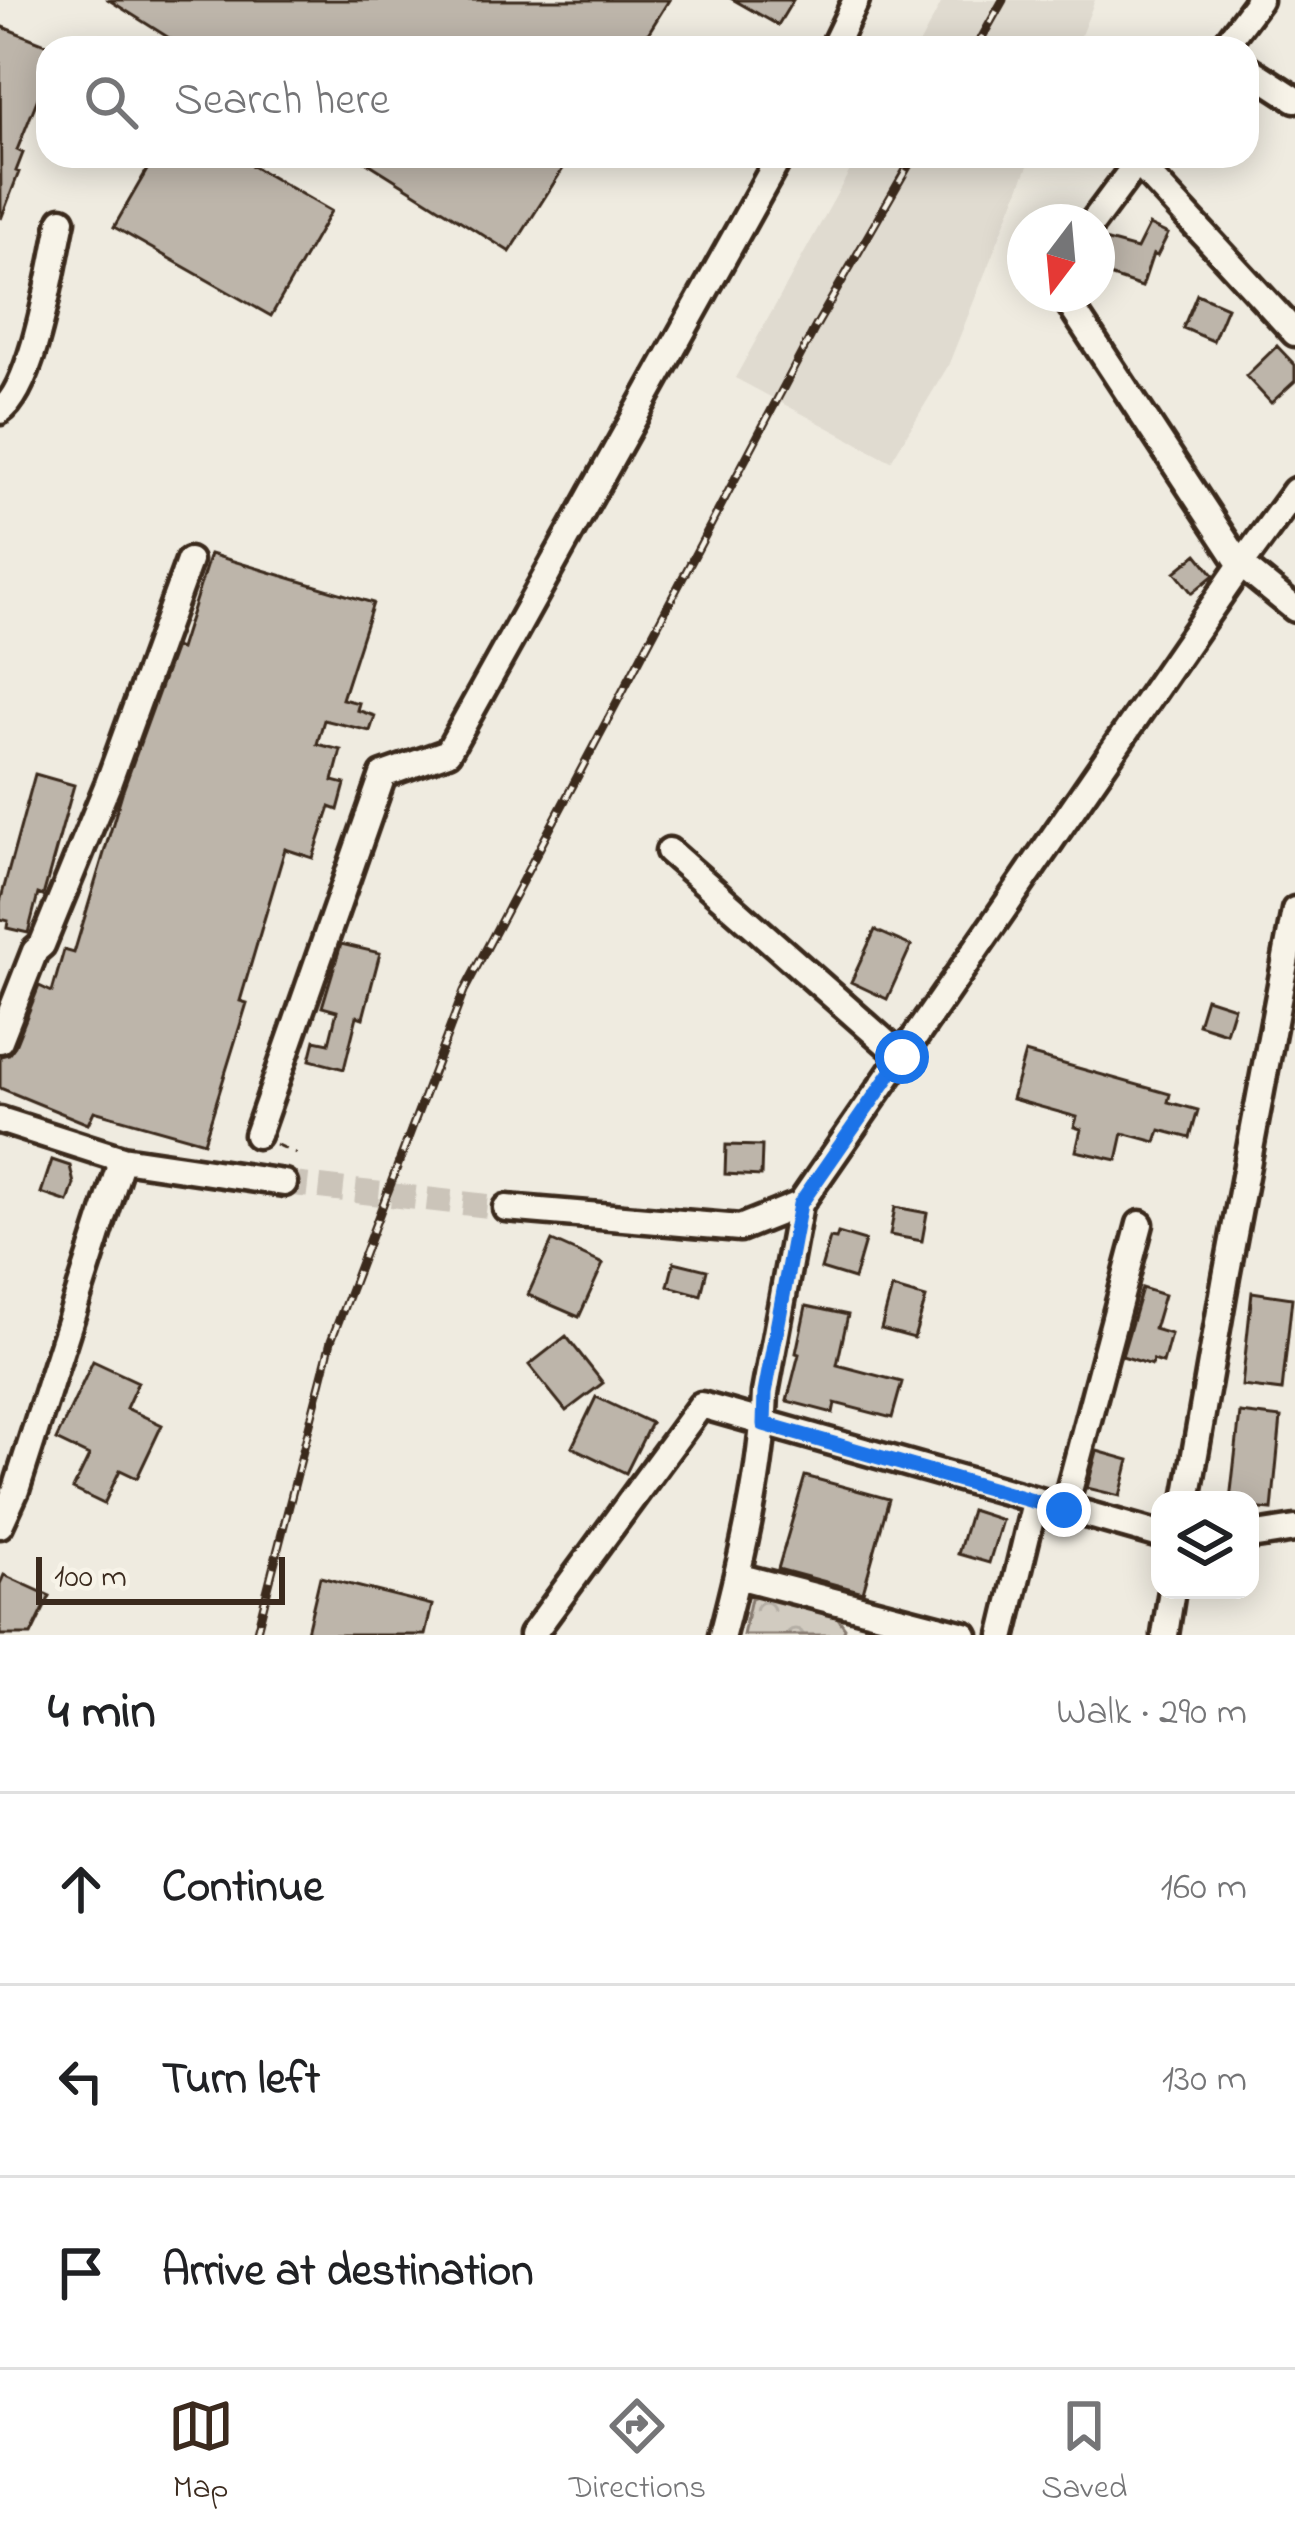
<!DOCTYPE html>
<meta charset="utf-8">
<style>
:root{--surface:#fff;--page:#f2f2f2;--text:#202124;--muted:#757577;--line:#e0e0e0;--accent:#3b2a1e}
body{margin:0;font-family:"Indie Flower",sans-serif;background:var(--page);color:var(--text)}
.controls{position:absolute;right:36px;bottom:36px;display:grid;overflow:hidden;border-radius:24px;box-shadow:0 6px 30px #0003}
.controls button{width:108px;height:108px;display:grid;place-items:center;padding:0;border:0;border-bottom:3px solid var(--line);background:var(--surface);color:var(--text);font:60px sans-serif}
.compass{position:absolute;left:1007px;top:204px;width:108px;height:108px;border-radius:50%;background:var(--surface);box-shadow:0 6px 30px #0003;rotate:196deg}
.scale{position:absolute;left:36px;bottom:30px;width:249px;box-sizing:border-box;padding-left:12px;border:6px solid #3b2a1e;border-top:0;font-size:33px;line-height:42px;white-space:nowrap;color:#3b2a1e;-webkit-text-stroke:9px #f7f3e8;paint-order:stroke}
.stop{position:absolute;width:36px;height:36px;margin:-27px;border:9px solid #1a73e8;border-radius:50%;background:#fff}
.stop.end{background:#1a73e8;border-color:#fff;box-shadow:0 3px 12px #0008}
.list{margin:0;padding:0;list-style:none}
h2{display:flex;justify-content:space-between;align-items:center;height:156px;margin:0;padding:0 48px;font-size:51px}
h2 small{font-size:39px;font-weight:400;color:var(--muted)}
.list li{display:grid;grid-template-columns:78px 1fr auto;gap:36px;align-items:center;box-sizing:border-box;height:192px;padding:0 48px;border-top:3px solid var(--line)}
.list b{display:block;font-size:45px;white-space:nowrap}
.list em{font-size:39px;font-style:normal;color:var(--muted)}
.icon{flex:none;width:66px;height:66px;fill:none;stroke:currentColor;stroke-width:2;stroke-linecap:round;stroke-linejoin:round}
.map{position:relative;flex:none;width:1295px;height:1635px;overflow:hidden}
.search{position:absolute;background:var(--surface);box-shadow:0 6px 30px #0003;left:36px;right:36px;top:36px;height:132px;display:flex;align-items:center;gap:30px;box-sizing:border-box;padding:0 42px;border-radius:36px;color:var(--muted);font-size:45px}
.sheet{height:732px;background:var(--surface)}
nav{display:flex;justify-content:space-around;align-items:center;box-sizing:border-box;height:168px;border-top:3px solid var(--line);background:var(--surface);font-size:33px;color:var(--muted)}
nav a{display:grid;justify-items:center;gap:6px}
nav .on{color:var(--accent)}
.map>svg:first-child{display:block}
</style>
<div class="map">
<svg width="1295" height="1635" viewBox="0 0 1295 1635">
<defs>
<pattern id="park-crowns" width="20" height="18" patternUnits="userSpaceOnUse" patternTransform="scale(3)"><rect width="20" height="18" fill="#d1cbc0"/><path d="M2 6a3 3 0 1 1 6 0M12 15a3 3 0 1 1 6 0" fill="none" stroke="#b4aea5"/></pattern>
</defs>
<rect width="100%" height="100%" fill="#efebe0"/>
<filter id="ink" filterUnits="userSpaceOnUse"><feTurbulence type="fractalNoise" baseFrequency=".00833" numOctaves="2"/><feDisplacementMap in="SourceGraphic" scale="24" xChannelSelector="R" yChannelSelector="G"/><feConvolveMatrix kernelMatrix="1 2 1 2 8 2 1 2 1" color-interpolation-filters="sRGB"/></filter>
<g filter="url(#ink)">
<path fill="#e0dbd0" d="M943 0H1095L1076 48H917Z
M858 156H1032L948 366 891 461 735 378Z"/>
<path fill="url(#park-crowns)" stroke="#867a6f" stroke-width="3" d="M766 1592 835 1614 845 1628 843 1635H743L751 1598Z"/>
<path fill="#bdb5aa" stroke="#3b2a1e" stroke-width="3" d="M109 0H669L639 48H185Z
M734 0H793L778 25Z
M0 26 48 45V73L17 150 23 153 16 171 19 172 1 219Z
M155 156H235L331 211 271 316 114 227Z
M357 156H571L510 252Z
M1149 225 1168 234 1157 256 1153 254 1142 287 1097 272V238L1137 249Z
M1197 294 1227 307 1213 341 1183 328Z
M1277 346 1295 365V381L1271 403 1246 376Z
M210 554 373 603 342 699 359 703 357 710 375 716 370 731 324 720 317 744 341 750 333 781 345 784 338 810 330 807 313 858 285 849 240 1001 247 1003 204 1142 94 1111 88 1124 0 1088V1056L9 1054 15 1046 39 986 52 992 64 950 74 953 122 793 175 647 180 649Z
M1197 554 1214 575 1192 593 1175 572Z
M35 774 74 785 43 896 38 894 28 933 7 928 8 921 0 919V902Z
M875 930 911 946 887 999 851 982Z
M341 944 380 953 363 1018 357 1016 344 1069 310 1060 315 1040 329 1043 337 1011 322 1007Z
M1206 998 1234 1007 1226 1033 1198 1024Z
M1025 1053 1170 1094 1168 1102 1198 1110 1190 1138 1160 1130 1156 1142 1123 1133 1117 1160 1076 1151 1081 1129 1074 1127 1077 1117 1012 1099Z
M726 1145 762 1146 761 1176 725 1174Z
M52 1160 70 1166 74 1184 68 1202 41 1193Z
M895 1207 927 1213 922 1241 890 1235Z
M838 1233 865 1241 854 1279 821 1269 830 1238 836 1239Z
M552 1241 603 1264 579 1317 528 1295Z
M674 1262 707 1270 701 1295 668 1286Z
M892 1288 926 1298 914 1338 881 1329Z
M1142 1288 1164 1295 1154 1329 1171 1334 1163 1363 1153 1360 1152 1365 1122 1356Z
M1252 1292 1292 1298 1282 1391 1242 1386Z
M806 1306 848 1315 837 1365 902 1382 892 1418 835 1403 833 1413 787 1401 799 1354 796 1353Z
M566 1336 603 1383 566 1411 529 1365Z
M93 1361 138 1382 126 1408 162 1425 137 1478 120 1470 104 1504 73 1489 89 1456 56 1440Z
M596 1397 651 1423 626 1473 572 1447Z
M1240 1413 1281 1418 1272 1510 1250 1508V1500H1230Z
M1097 1451 1129 1460 1120 1496 1087 1488Z
M805 1476 889 1499 863 1592 778 1569Z
M971 1510 1002 1520 989 1563 958 1554Z
M4 1575 50 1596 31 1635H0V1584Z
M320 1577 432 1605 425 1635H320L307 1632Z"/>
<g fill="none" stroke-linecap="round" stroke-linejoin="round">
<path stroke="#cbc4b9" stroke-width="24" stroke-dasharray="24 12" stroke-linecap="butt" d="M284 1183 506 1208"/>
<defs>
<path id="minor" d="M833 48 856 0
M1223 48 1259 0
M1247 68 1295 99
M1137 162 1295 333
M1093 222 1142 156
M1063 294 1241 565 1295 609
M0 411C35 387 52 264 62 220
M669 851 902 1057
M0 1040 35 951 42 945 108 784 189 561
M0 1120 122 1159 284 1183
M257 1135 383 775 448 752 780 156
M506 1208 740 1228 800 1204 1241 565 1295 491
M1187 1500 1226 1277 1295 910
M1064 1510 1140 1224
M0 1525 16 1490 122 1159
M1250 1536 1295 1529
M737 1576 965 1635
M532 1635 701 1405 1160 1535
M722 1635C742 1558 762 1472 765 1393L800 1204
M1003 1635 1035 1502
M1165 1635 1172 1590"/>
</defs>
<use href="#minor" stroke="#3b2a1e" stroke-width="33"/>
<path stroke="#3b2a1e" stroke-width="3" stroke-dasharray="12 9" stroke-linecap="butt" d="M275 1144 296 1154"/>
<use href="#minor" stroke="#f7f3e8" stroke-width="24"/>
<defs>
<path id="rail" d="M976 48 1003 0
M256 1635 331 1341 464 991 816 326 914 156"/>
</defs>
<use href="#rail" stroke="#3b2a1e" stroke-width="9"/>
<use href="#rail" stroke="#f7f3e8" stroke-width="4.5" stroke-dasharray="14" stroke-linecap="butt"/>
</g>
</g>
<g fill="none" stroke-linecap="round" stroke-linejoin="round" filter="url(#ink)">
<path stroke="#1a73e8" stroke-width="15" d="M902 1057 800 1204 765 1393 764 1424 1064 1510"/>
</g>
</svg>
<div class="controls">
<button><svg class="icon" aria-label="layers" viewBox="0 0 24 24"><path d="M12 4l9 5-9 5-9-5zM3 14l9 5 9-5"/></svg></button>
</div>
<svg class="compass" viewBox="-18 -18 36 36"><path d="M0-13l5 13h-10z" fill="#e53935"/><path d="M0 13l5-13h-10z" fill="#757577"/></svg>
<div class="scale">100 m</div>
<div class="stop" style="left:902px;top:1057px"></div>
<div class="stop end" style="left:1064px;top:1510px"></div>
<div class="search"><svg class="icon" aria-label="search" viewBox="0 0 24 24"><circle cx="10" cy="10" r="6"/><path d="M15 15l6 6"/></svg>Search here</div>
</div>
<section class="sheet">
<h2>4 min<small>Walk · 290 m</small></h2>
<ul class="list">
<li><svg class="icon" aria-label="ahead" viewBox="0 0 24 24"><path d="M12 20V5M6 11l6-6 6 6"/></svg><div><b>Continue</b></div><em>160 m</em></li>
<li><svg class="icon" aria-label="left" viewBox="0 0 24 24"><path d="M17 20v-9H6M10 6l-5 5 5 5"/></svg><div><b>Turn left</b></div><em>130 m</em></li>
<li><svg class="icon" aria-label="arrive" viewBox="0 0 24 24"><path d="M6 21V4h12l-3 4 3 4H6"/></svg><div><b>Arrive at destination</b></div></li>
</ul>
</section>
<nav>
<a class="on"><svg class="icon" aria-label="map" viewBox="0 0 24 24"><path d="M3 6l6-2 6 2 6-2v14l-6 2-6-2-6 2zM9 4v14M15 6v14"/></svg>Map</a>
<a><svg class="icon" aria-label="directions" viewBox="0 0 24 24"><path d="M12 3l9 9-9 9-9-9zM9 14v-3h6M13 9l2 2-2 2"/></svg>Directions</a>
<a><svg class="icon" aria-label="saved" viewBox="0 0 24 24"><path d="M7 4h10v16l-5-4-5 4z"/></svg>Saved</a>
</nav>
